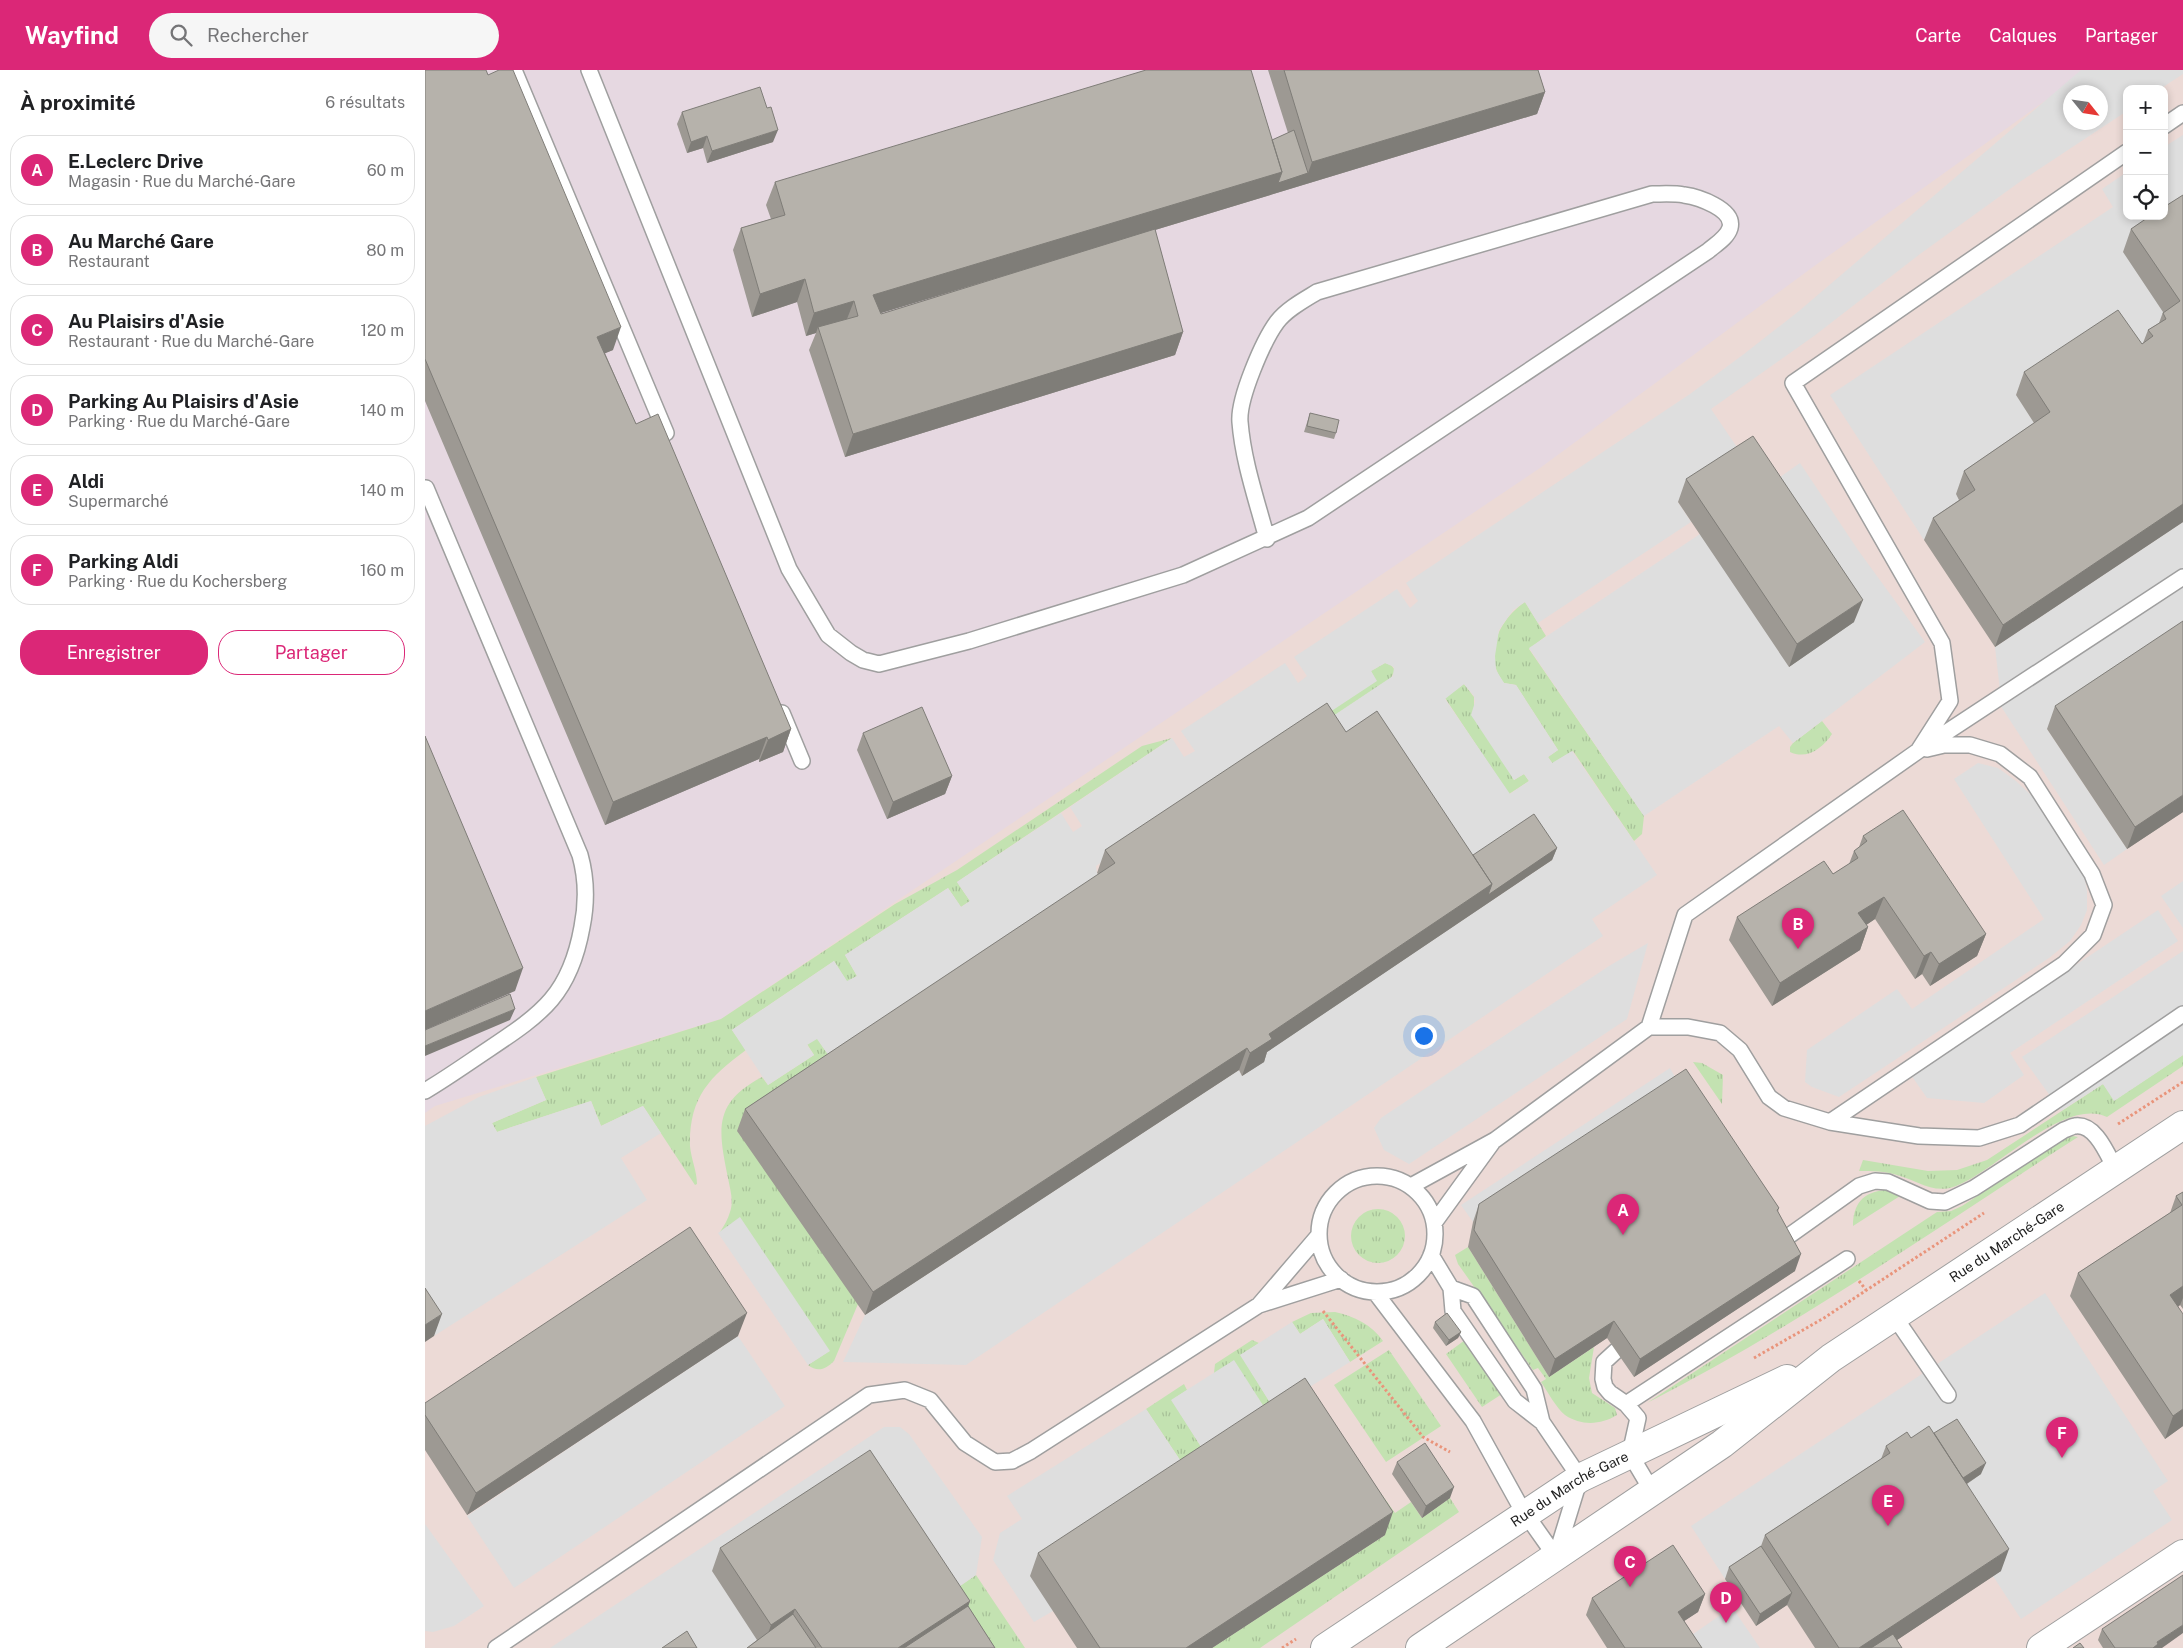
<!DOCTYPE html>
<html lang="fr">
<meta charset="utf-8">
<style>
:root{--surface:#fff;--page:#f6f6f6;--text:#202124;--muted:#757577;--line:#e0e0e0;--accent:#db2777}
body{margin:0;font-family:"Public Sans",sans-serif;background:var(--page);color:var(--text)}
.controls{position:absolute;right:15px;top:15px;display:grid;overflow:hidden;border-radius:10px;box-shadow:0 2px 8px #0003}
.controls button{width:45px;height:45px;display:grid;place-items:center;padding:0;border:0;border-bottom:1px solid var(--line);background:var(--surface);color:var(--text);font:25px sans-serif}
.compass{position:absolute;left:1638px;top:15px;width:45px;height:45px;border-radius:50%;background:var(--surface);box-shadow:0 2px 8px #0003;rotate:120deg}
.you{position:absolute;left:998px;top:965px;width:18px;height:18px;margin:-12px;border:4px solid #fff;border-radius:50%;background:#1a73e8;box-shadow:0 0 0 8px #1a73e833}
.badge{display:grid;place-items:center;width:32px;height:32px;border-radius:50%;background:var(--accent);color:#fff;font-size:16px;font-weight:700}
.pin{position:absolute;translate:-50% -41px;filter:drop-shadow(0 1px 2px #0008)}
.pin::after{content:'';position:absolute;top:26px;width:18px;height:15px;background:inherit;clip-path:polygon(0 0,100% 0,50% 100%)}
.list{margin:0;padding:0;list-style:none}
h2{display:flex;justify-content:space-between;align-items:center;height:65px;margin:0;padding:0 20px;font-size:21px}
h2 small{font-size:16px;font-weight:400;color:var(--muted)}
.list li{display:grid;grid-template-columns:32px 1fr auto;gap:15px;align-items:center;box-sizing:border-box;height:70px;margin:0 10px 10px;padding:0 10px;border:1px solid var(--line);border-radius:20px}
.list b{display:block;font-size:19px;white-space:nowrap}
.list p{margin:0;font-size:16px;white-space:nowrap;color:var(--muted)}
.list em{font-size:16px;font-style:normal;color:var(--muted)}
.actions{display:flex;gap:10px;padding:15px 20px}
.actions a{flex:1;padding:11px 0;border:1px solid var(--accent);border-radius:20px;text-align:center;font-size:18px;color:var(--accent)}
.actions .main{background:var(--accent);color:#fff}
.icon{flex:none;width:28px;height:28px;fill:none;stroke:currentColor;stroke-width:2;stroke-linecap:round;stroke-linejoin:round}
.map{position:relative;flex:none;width:1758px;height:1578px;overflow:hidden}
header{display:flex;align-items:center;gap:30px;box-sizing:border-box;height:70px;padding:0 25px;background:var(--accent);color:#fff}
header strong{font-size:24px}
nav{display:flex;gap:28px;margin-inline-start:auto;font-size:18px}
.search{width:350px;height:45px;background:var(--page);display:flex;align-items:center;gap:12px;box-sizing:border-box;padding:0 18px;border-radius:28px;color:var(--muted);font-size:19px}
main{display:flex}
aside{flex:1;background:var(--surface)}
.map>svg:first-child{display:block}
</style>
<header>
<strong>Wayfind</strong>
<div class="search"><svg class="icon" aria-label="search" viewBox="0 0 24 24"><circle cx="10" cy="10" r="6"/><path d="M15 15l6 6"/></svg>Rechercher</div>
<nav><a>Carte</a><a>Calques</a><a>Partager</a></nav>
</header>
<main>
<aside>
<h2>À proximité<small>6 résultats</small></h2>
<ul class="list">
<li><span class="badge">A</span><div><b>E.Leclerc Drive</b><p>Magasin · Rue du Marché-Gare</p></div><em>60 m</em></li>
<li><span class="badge">B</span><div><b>Au Marché Gare</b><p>Restaurant</p></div><em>80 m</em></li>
<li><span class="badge">C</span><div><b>Au Plaisirs d'Asie</b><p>Restaurant · Rue du Marché-Gare</p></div><em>120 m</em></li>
<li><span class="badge">D</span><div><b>Parking Au Plaisirs d'Asie</b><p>Parking · Rue du Marché-Gare</p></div><em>140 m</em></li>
<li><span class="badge">E</span><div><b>Aldi</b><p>Supermarché</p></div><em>140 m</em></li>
<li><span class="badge">F</span><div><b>Parking Aldi</b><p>Parking · Rue du Kochersberg</p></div><em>160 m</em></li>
</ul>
<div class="actions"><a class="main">Enregistrer</a><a>Partager</a></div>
</aside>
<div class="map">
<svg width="1758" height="1578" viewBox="0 0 1758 1578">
<defs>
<pattern id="grass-tufts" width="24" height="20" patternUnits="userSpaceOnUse" patternTransform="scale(1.25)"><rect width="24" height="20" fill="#c3e2b1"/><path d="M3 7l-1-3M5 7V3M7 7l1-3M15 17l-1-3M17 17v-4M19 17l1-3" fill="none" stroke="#a7c198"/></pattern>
</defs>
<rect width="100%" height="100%" fill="#edece5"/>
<path fill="#ecdad6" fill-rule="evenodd" d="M0 0H1758V1578H0ZM1702 19H1739V146H1702ZM1646 22H1676V52H1646Z"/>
<path fill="#e6d8e1" d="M0 0H1663L1388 197 1115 398 296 949 10 1036 0 1043Z"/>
<path fill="url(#grass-tufts)" d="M1100 532 1121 566 1104 579 1219 746 1217 764 1209 771 1148 681 1128 694 1123 687 1133 680 1091 615 1079 613C1057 586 1074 549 1100 532Z
M960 593 966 595 970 600 966 608 782 730 778 725 951 611 946 601Z
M1039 614 1049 627V639L1089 710 1099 704 1104 711 1084 724 1020 628Z
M1397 651 1407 664C1398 678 1382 690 1365 682V677L1368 673Z
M747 668 532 812 545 831 536 837 523 818 420 885 432 906 422 912 409 891 307 960 321 980C284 1007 264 1028 265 1076 266 1089 272 1101 272 1114L270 1115 218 1036 176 1056 166 1031 72 1062 67 1053 121 1030 111 1007 296 949 470 834 532 800 717 676Z
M392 968 411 996 433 1234 409 1291C401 1299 393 1303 383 1295L404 1281 295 1162C299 1156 303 1149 305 1142 309 1131 305 1119 303 1108 293 1059 288 1033 337 1007L343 1015 389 985 382 974Z
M1758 985V996L1682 1047C1639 1027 1571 1101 1531 1116 1509 1125 1491 1110 1472 1105 1460 1101 1447 1101 1434 1101L1438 1090 1503 1101 1532 1100 1562 1090 1678 1014 1690 1030Z
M1268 992 1277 993 1298 1005 1297 1034Z
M1648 1066 1653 1067C1511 1158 1373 1256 1222 1333L1512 1142 1526 1141 1537 1136 1638 1070Z
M1460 1120 1475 1126 1428 1156C1428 1134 1438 1122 1460 1120Z
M926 1166a27 27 0 1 1 54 0a27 27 0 1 1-54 0Z
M1043 1177 1124 1307 1169 1277 1164 1308 1167 1323 1190 1338 1192 1345C1176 1355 1156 1356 1140 1345 1131 1338 1123 1322 1116 1312L1121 1309 1113 1298 1108 1300 1033 1194 1030 1185Z
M910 1242C929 1246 947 1255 958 1271L925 1292 898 1249 875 1264 867 1252 886 1243Z
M827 1270 834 1273 816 1285 849 1339 843 1343 789 1303 790 1294Z
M1040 1270 1077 1324 1057 1337 1021 1284Z
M964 1280 1016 1356 961 1392 909 1315Z
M759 1314 762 1320 747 1330 780 1383 757 1393 721 1339Z
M950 1415 970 1443 986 1432 997 1448 1025 1428 1034 1442 835 1578H787L960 1465Z
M551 1505 600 1578H553L519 1527Z"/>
<path fill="#dedede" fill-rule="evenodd" d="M1656 0H1758V4L1735 19H1702V41L1596 111 1495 184 1389 266 1286 339 1320 389 1253 432 1266 452 1113 553 1100 532 1088 540 1074 560 1070 586 1071 600 1079 613 1091 615 1133 680 1123 687 1127 693 1147 681 1232 805 1167 849 1178 866 541 1295 418 1292 440 1245 814 1000 817 1006 838 992 835 986 1127 790 1036 802 913 685 893 656 968 606 969 597 960 593 946 601 952 611 671 796 672 803 682 816 411 996 392 969 382 975 389 985 343 1015 307 960 409 891 422 911 432 906 420 885 523 818 536 837 545 831 532 812 636 743 648 762 657 756 645 737 747 668 759 687 770 681 756 661 860 593 873 613 882 606 869 587 972 519 985 538 993 531 981 513 1265 324 1319 284 1374 241ZM1646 22H1676V52H1646ZM1039 614 1049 626 1050 632 1046 645 1089 710 1099 704 1104 711 1085 724 1020 629Z
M1758 65V142L1746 254 1732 271 1591 324 1617 365 1542 443 1499 470 1405 325 1688 137 1677 119 1702 102V146H1739V77Z
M1375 393 1433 480 1500 572 1368 673 1354 656 1219 746 1104 578 1275 464Z
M1758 452V568L1622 659 1702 779 1679 795 1577 638 1570 577Z
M1553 693 1573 698 1591 711 1607 726 1619 740 1659 805 1662 821V840L1656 855 1645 871 1624 888 1414 1027 1387 1017 1380 1012 1382 980 1472 919 1487 939 1619 849 1529 709Z
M1758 811V858L1736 826Z
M1733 840 1753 871 1585 983 1599 1005 1559 1033 1502 1028 1486 1005Z
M1223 873 1202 949 984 1094 959 1080 949 1058 956 1048 1184 896Z
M1758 881V985L1689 1031 1678 1014 1636 1041 1597 987Z
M1245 998 1255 1016 1048 1152 1036 1135Z
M111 1007 121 1030 67 1053 72 1062 166 1031 176 1056 218 1036 236 1063 196 1088 222 1130 9 1266 0 1253V1056L54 1027Z
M315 1147 405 1281 383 1295 293 1163Z
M1620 1223 1743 1411 1728 1421 1747 1450 1596 1549 1568 1506 1457 1406 1300 1509 1266 1456Z
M898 1249 925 1292 849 1339 815 1285 867 1252 875 1264Z
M313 1266 360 1336 89 1518 42 1446Z
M809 1290 843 1343 780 1383 746 1330Z
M721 1339 763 1402 628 1541 609 1552 568 1490 575 1463 597 1449 582 1426Z
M459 1357H475L484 1364 557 1467 551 1505 519 1527 338 1578H125Z
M0 1454 59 1536 29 1556 8 1562 0 1561Z
M1307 1537 1335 1578H1267L1261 1569Z"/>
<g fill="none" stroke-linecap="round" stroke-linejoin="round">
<defs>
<path id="lane" d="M89 0 241 363
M164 0 364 499 403 565 426 583 438 590 454 594 544 571 758 505 883 448 1283 181C1291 174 1302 168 1305 158 1310 139 1273 127 1259 125 1249 123 1237 124 1227 124L892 222C879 230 862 239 852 252 838 271 813 329 815 352 818 391 832 431 842 469
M1739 56 1758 43
M357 643 377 691
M1493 681 1525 631 1517 573 1368 313 1702 82
M1224 957 1260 845 1493 681 1758 507
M0 1021C22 1008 43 993 64 979 118 943 145 924 157 857 162 832 162 810 155 785L1 418
M1405 1052 1639 894 1668 865 1679 835 1667 804 1605 707 1575 684 1545 675H1519L1502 679
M894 1164a58 58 0 1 1 116 0a58 58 0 1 1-116 0Z
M986 1116 1070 1070 1224 957H1263L1295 963 1315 980 1344 1027 1359 1038 1405 1052 1494 1066 1554 1068 1595 1055 1758 944
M1009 1153 1067 1073
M1354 1173 1434 1116 1450 1111 1463 1112 1505 1131 1520 1132 1549 1118 1639 1060C1643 1059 1647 1056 1650 1056 1671 1053 1683 1086 1691 1100
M1006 1185 1026 1218 1028 1241 1090 1331 1117 1352 1155 1408 1132 1483
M1026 1218 1048 1226 1109 1319 1117 1352
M950 1222 1048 1351 1095 1436 1131 1487
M834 1235 894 1165
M1469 1246 1523 1325
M1191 1281 1179 1292 1178 1309 1180 1317 1185 1323 1201 1334 1213 1348 1205 1384 1227 1421
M1201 1334 1422 1189
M71 1578 444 1325 480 1320 505 1330 540 1373 570 1392 587 1391 606 1381 834 1235 916 1209"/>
<g id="street">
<path id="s1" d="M900 1578 1155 1408 1362 1309"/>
<path id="s2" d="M995 1578 1297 1374 1406 1288 1758 1055"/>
<path d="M1616 1578 1758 1484"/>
</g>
</defs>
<use href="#lane" stroke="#9f9f9f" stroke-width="18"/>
<use href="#street" stroke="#9f9f9f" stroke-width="30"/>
<path stroke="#e9947b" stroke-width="3" stroke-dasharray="2.5 2.5" stroke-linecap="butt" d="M1693 1054 1758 1012
M1434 1211 1441 1220
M898 1241 998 1367 1025 1382
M1329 1288 1399 1248 1559 1143
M857 1578 871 1569"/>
<use href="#lane" stroke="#fff" stroke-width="15"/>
<use href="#street" stroke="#fff" stroke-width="28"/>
</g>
<path fill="#9d9993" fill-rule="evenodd" d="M0 0 188 280 180 283 211 354 366 659 358 682 334 692V689L180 755 0 331Z
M843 0H1113L1120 22 1112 44 730 160 758 262 750 285 420 387 384 280 391 263 381 266 372 232 327 247 308 180 316 158 346 149 341 135 350 112 847 70 863 63ZM590 202 456 244 455 243Z
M257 42 348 72 282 93 278 78 262 83 252 54Z
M1758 125V452L1570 577 1499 470 1508 448 1534 430 1531 424 1539 401 1609 353 1591 325 1599 302 1717 274 1718 273 1723 260 1734 253 1738 242 1698 182 1706 159Z
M885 343 911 363 909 369 879 362Z
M1261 409 1429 552 1364 597 1253 432Z
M1630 636 1758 742 1702 779 1622 659Z
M921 662 1048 785 1132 778 1127 790 842 982 839 992 817 1006 814 1000 440 1245 312 1061 320 1039 674 805 672 803 680 780Z
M438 663 527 706 520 724 462 749 432 680Z
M1438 766 1561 864 1552 886 1505 916 1497 904 1490 909 1450 849 1441 855 1443 857 1435 880 1347 936 1304 870 1312 847 1408 804 1424 794 1429 781 1434 777Z
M1758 1122V1239L1755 1235 1753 1237 1758 1356 1740 1369 1645 1226 1653 1203 1745 1143 1751 1126Z
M1054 1134 1354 1138 1353 1142 1370 1201 1209 1307 1182 1268 1124 1307 1043 1177 1048 1152Z
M1010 1252 1036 1262 1033 1268 1021 1276 1008 1258Z
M313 1266 42 1445 0 1380V1333Z
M1509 1363 1556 1404 1542 1414 1576 1501 1472 1570 1477 1578H1390L1362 1535 1331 1556 1300 1509 1304 1497 1336 1476 1340 1465 1456 1389 1461 1376 1486 1368Z
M972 1392 1025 1428 997 1448 967 1404Z
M960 1465 787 1578H652L605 1506 613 1483Z
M295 1478 545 1531 543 1536 570 1578H322L332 1570 287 1501Z
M1280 1524 1273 1542 1259 1551 1277 1578H1182L1161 1545 1167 1528Z
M1677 1559 1737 1578H1678L1673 1570Z"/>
<path fill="#7f7d78" d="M1120 22 1112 44 440 248 448 225 857 102 883 103 887 92Z
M353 60 348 72 282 93 287 81Z
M282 66 278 78 262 83 266 72Z
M380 209 372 232 327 247 335 224Z
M429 231 420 254 393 257 391 263 381 266 389 243Z
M196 257 188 280 164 290 172 267Z
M758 262 750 285 420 387 428 364Z
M1758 434V452L1570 577 1578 555Z
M1438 530 1429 552 1364 597 1372 574Z
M366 659 358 682 334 692 343 670Z
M342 667 334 689 180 755 188 732Z
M527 706 520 724 462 749 468 732Z
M1758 725V742L1702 779 1710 757Z
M1132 778 1127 790 842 982 839 992 817 1006 825 983 844 964 1067 814Z
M1459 827 1450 849 1425 866 1433 843Z
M1443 857 1435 880 1347 936 1355 913Z
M1561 864 1552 886 1505 916 1514 894Z
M1506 882 1497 904 1490 909 1499 886Z
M98 898 90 921 0 960V941Z
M90 939 85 950 0 986V976Z
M822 978 814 1000 440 1245 448 1222Z
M1376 1184 1370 1201 1209 1307 1215 1289Z
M1758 1216V1228L1755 1235 1737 1247 1745 1225Z
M322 1243 313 1266 42 1445 51 1423Z
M17 1244 9 1266 0 1272V1255Z
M1189 1251 1182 1268 1124 1307 1130 1289Z
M1036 1262 1033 1268 1021 1276 1024 1270Z
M1758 1339V1356L1740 1369 1748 1346Z
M1561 1393 1556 1404 1526 1424 1530 1413Z
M1029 1417 1025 1428 997 1448 1001 1436Z
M968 1442 960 1465 787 1578H761Z
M1584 1479 1576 1501 1460 1578H1434Z
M1367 1523 1362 1535 1331 1556 1335 1544Z
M1280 1524 1273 1542 1247 1559 1253 1542Z
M545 1531 537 1554 499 1578H473Z
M370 1539 362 1562 338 1578 346 1555Z
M1758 1555V1563L1737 1578H1728L1732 1572Z"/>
<path fill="#b6b2ab" stroke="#7f7d78" d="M0 0H61L63 5 74 0H88L196 257 172 267 211 354 233 344 366 659 343 670 342 667 188 732 0 289Z
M721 0H826L857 102 448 225 456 244 730 159 758 262 428 364 393 257 433 246 429 231 389 243 380 209 335 224 316 158 360 145 350 112Z
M859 0H1113L1120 22 887 92Z
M335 17 342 38 346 37 353 60 287 81 282 66 266 72 257 42Z
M869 60 883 103 853 113 857 102 847 70Z
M1758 125V434L1578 555 1508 448 1550 420 1539 401 1625 342 1599 302 1693 240 1717 274 1728 266 1723 260 1741 249 1738 243 1755 231 1706 159 1725 146H1739V137Z
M885 343 914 350 911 363 882 356Z
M1328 366 1438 530 1372 574 1261 409Z
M1758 551V725L1710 757 1630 636Z
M902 633 921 662 952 641 1067 814 844 964 847 969 825 983 822 978 448 1222 320 1039 690 793 680 780Z
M497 637 527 706 468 732 438 663Z
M0 666 98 898 0 941Z
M1478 740 1561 864 1514 894 1506 882 1499 886 1459 827 1433 843 1443 857 1355 913 1312 847 1399 791 1408 804 1433 788 1429 781 1442 771 1438 766Z
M1109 744 1132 778 1063 825 1067 814 1048 785Z
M85 924 90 939 0 976V960Z
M1261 999 1354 1138 1352 1140 1376 1184 1215 1289 1189 1251 1130 1289 1049 1160 1054 1134Z
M1758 1122V1216L1745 1225 1758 1244V1339L1748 1346 1653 1203 1757 1135 1751 1126Z
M265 1157 322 1243 51 1423 0 1345V1333Z
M0 1218 17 1244 0 1255Z
M1022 1243 1036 1262 1024 1270 1010 1252Z
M880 1308 968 1442 761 1578H675L613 1483Z
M1532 1349 1561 1393 1538 1408 1509 1363Z
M1504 1356 1584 1479 1434 1578H1414L1340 1465 1465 1383 1461 1376 1482 1362 1486 1368Z
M1000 1373 1029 1417 1001 1436 972 1392Z
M445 1380 545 1531 473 1578H397L370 1539 346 1555 295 1478Z
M1248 1475 1280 1524 1253 1542 1277 1578H1200L1167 1528Z
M1336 1476 1367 1523 1335 1544 1304 1497Z
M1758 1505V1555L1732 1572 1733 1574 1728 1578H1690L1677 1559Z
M543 1536 570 1578H479Z
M368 1544 391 1578H322Z
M262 1561 272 1578H237Z
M1468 1564 1477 1578H1446Z
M1655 1573 1659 1578H1648Z"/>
<g text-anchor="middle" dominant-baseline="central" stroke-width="4" stroke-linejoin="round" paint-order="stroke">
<g font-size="14" fill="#1e1e1e" stroke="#fff">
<text stroke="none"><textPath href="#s2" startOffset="714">Rue du Marché-Gare</textPath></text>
<text stroke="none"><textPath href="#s1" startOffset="292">Rue du Marché-Gare</textPath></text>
</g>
</g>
</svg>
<div class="controls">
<button>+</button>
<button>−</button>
<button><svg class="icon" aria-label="locate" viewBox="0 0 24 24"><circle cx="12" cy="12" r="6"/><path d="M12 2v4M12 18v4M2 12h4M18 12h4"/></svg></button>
</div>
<svg class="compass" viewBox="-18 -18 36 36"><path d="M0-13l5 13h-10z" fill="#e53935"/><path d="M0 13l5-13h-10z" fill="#757577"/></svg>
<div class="you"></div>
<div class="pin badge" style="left:1198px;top:1165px">A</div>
<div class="pin badge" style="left:1373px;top:879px">B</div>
<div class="pin badge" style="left:1205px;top:1517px">C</div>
<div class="pin badge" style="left:1301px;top:1553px">D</div>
<div class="pin badge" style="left:1463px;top:1456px">E</div>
<div class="pin badge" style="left:1637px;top:1388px">F</div>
</div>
</main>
